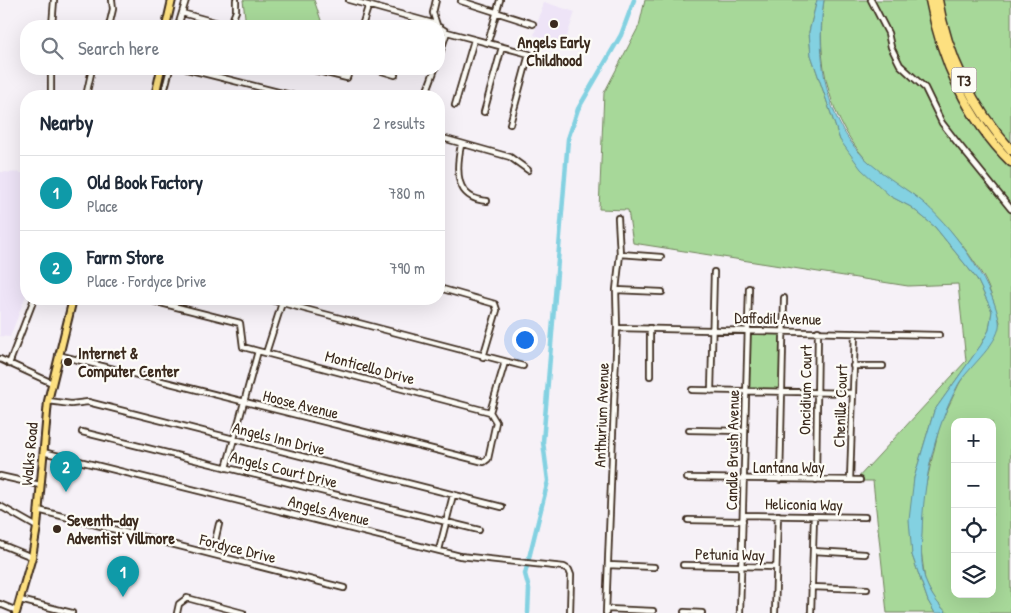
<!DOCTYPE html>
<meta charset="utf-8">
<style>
:root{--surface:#fff;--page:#f2f2f3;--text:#1f2937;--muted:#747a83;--line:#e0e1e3;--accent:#3b2a1e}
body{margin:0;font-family:"Patrick Hand",sans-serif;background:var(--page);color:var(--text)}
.controls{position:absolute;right:15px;bottom:15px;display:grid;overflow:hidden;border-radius:10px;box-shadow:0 5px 20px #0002}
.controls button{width:45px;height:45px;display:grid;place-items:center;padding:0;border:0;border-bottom:1px solid var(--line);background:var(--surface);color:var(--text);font:25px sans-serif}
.you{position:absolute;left:524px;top:339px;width:18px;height:18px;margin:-12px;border:4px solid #fff;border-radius:50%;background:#1a73e8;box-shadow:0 0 0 8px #1a73e833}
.badge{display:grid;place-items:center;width:32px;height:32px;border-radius:50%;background:var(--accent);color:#fff;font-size:16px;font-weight:700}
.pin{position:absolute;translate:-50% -41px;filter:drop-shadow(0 1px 2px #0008)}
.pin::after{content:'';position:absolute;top:26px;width:18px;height:15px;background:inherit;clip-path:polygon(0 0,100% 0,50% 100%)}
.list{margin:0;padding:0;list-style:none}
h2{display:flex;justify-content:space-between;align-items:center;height:65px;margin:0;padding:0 20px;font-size:21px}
h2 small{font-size:16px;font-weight:400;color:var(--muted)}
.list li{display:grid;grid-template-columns:32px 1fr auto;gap:15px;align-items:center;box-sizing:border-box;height:75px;padding:0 20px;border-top:1px solid var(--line)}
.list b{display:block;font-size:19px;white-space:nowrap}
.list p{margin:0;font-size:16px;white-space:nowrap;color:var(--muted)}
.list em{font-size:16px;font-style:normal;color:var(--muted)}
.icon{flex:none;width:28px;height:28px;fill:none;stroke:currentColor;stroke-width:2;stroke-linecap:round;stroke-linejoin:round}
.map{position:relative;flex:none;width:1011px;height:613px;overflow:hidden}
.search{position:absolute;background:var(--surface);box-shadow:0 5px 20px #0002;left:20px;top:20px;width:425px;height:55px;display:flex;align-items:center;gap:12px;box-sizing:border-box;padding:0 18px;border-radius:20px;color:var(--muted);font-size:19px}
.panel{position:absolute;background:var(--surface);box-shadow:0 5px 20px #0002;left:20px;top:90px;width:425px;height:215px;border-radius:20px}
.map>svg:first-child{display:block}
</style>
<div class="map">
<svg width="1011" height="613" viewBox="0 0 1011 613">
<rect width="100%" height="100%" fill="#f6f1f7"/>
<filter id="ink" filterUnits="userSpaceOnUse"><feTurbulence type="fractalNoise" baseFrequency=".02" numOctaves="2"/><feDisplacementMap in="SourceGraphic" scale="10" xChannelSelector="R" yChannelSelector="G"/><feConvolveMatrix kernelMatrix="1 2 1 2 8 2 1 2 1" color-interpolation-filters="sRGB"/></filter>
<g filter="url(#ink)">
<path fill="#eee4f7" d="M544 2 575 12 564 45 534 35Z
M0 172 26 173V295L10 337 0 336Z"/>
<path fill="#a7d899" stroke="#71815c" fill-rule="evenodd" d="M243 0H314L323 26H242L245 17Z
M645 0H817L809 32 811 55 840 140 890 196 911 207 935 227 977 279 992 311 989 330 981 345 934 411 914 478 912 555 928 601 935 613H887L873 481H855L966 361 958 284 908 286 633 243 628 210 599 209 604 93 639 26Z
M824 0H1011V613H947L935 600 925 581 921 550 923 497 940 424 959 384 970 366 985 351 1000 322C995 308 991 290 983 276 969 251 942 219 920 200 906 188 887 181 874 168 829 124 815 61 824 0ZM955 422H992V594H955Z
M748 329 782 330 779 389H747Z"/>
<path fill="#83d1e1" stroke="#668e93" d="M817 0H824C817 45 822 100 848 138 866 166 894 180 919 199 950 223 992 281 999 320 1003 341 968 367 958 385 934 431 923 482 922 534 921 549 921 568 926 582 931 595 938 604 947 613H935L928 601 912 555 909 520 914 478 934 411 981 345 989 330 992 311 977 279 935 227 911 207 890 196 861 169 840 140 811 55 809 32Z"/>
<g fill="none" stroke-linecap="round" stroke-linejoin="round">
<path stroke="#83d1e1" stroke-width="4.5" d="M528 613 529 589 525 574 548 481 543 442 568 139 578 109 621 35 634 0"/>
<defs>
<path id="street" d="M349 0 436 24
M436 0 433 13 437 25
M871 0 888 33 891 47 900 65 925 88 942 123 956 141 1011 209
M461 1 533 24
M182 13 229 26
M52 26 54 0
M109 26 113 9 112 0
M178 26 186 0
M230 26 236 11V0
M362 26 368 7
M439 27 447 32 529 54 510 124
M488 42 500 0
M439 56 447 32
M51 69V96
M187 69 294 96
M310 69 347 78 350 69
M375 69 395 75
M86 96 92 69
M163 96 170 69
M425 96 435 69
M455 105 474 40
M484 112 502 47
M439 137 510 157 528 170
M461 145C456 169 454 199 487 201
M620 254 661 257
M439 288 495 304 497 310 483 357
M616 290 662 292
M145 299 240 323 243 347 490 412
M267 299 523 366
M617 328 939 335
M266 353 282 303
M58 355 484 462 488 459 496 422 490 412
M0 359 52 383
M9 364 34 299
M853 366H883
M650 376V328
M692 390 852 393
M711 391 714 272
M48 401 71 404 88 402 502 507
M490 412 505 362
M689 430 744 431
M82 432 479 530
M43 452 460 556 564 567 569 570 571 575 570 613
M226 468 258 351
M0 476 40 485
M687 478 860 480
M780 480 784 298
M816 480 818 331
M850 480 855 333
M0 506 37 527
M38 510 344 588
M743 515 865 517
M688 520 743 521
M0 544 32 557
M439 550 453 495
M813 551 865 554
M212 554 219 524
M608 565 654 567
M683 565 776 567
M811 587 867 589
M20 600 72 613
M0 604 17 611
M607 609 653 611
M684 612 702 613
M177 613 179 604 187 598 243 613
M606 613 617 328 616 290 620 254 618 218
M740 613 749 288
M775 613 778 515
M811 613 814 517"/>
<path id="primary" d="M166 26 172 0
M155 96 161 69
M16 613 32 557 37 527 48 401 73 299"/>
<path id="highway" d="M930 0C941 59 967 119 1011 162
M938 0C947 55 973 108 1011 150"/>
</defs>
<use href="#street" stroke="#3b2a1e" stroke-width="8"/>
<use href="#primary" stroke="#3b2a1e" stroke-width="10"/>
<use href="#highway" stroke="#3b2a1e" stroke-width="11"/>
<use href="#street" stroke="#fdfcf7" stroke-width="4.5"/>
<use href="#primary" stroke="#fde080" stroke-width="6"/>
<use href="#highway" stroke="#fde080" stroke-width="8"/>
</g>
</g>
<g fill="#3b2a1e" stroke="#fdfcf7" stroke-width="2">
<circle cx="554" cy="24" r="5"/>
<circle cx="68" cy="362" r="5"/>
<circle cx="57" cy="529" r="5"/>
</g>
<g text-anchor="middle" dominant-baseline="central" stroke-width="4.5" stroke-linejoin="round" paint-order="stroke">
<rect fill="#fdfcf7" stroke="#75695f" stroke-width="1" x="951.5" y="67.5" width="25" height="25" rx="4"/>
<g font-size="15" font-weight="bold" fill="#3b2a1e">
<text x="964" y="80">T3</text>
</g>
<g font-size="16" font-weight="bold" fill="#3b2a1e" stroke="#fdfcf7" text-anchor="start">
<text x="554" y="42" text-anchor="middle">Angels Early<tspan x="554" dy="18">Childhood</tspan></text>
<text x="78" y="353">Internet &amp;<tspan x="78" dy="18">Computer Center</tspan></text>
<text x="67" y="520">Seventh-day<tspan x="67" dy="18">Adventist Villmore</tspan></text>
</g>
<g font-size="16" fill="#3b2a1e" stroke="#fdfcf7">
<text transform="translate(778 318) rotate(1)">Daffodil Avenue</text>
<text transform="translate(370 367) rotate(15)">Monticello Drive</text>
<text transform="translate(805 390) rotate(-89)">Oncidium Court</text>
<text transform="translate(301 404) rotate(14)">Hoose Avenue</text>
<text transform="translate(840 406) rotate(-88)">Chenille Court</text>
<text transform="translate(601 415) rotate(-88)">Anthurium Avenue</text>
<text transform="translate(279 438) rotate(14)">Angels Inn Drive</text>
<text transform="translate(732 450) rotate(-89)">Candle Brush Avenue</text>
<text transform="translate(29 454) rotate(-85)">Walks Road</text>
<text x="789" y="467">Lantana Way</text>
<text transform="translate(284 469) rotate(14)">Angels Court Drive</text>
<text transform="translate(804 504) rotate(1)">Heliconia Way</text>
<text transform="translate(329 510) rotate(14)">Angels Avenue</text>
<text transform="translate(238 548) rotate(14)">Fordyce Drive</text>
<text transform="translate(730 554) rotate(1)">Petunia Way</text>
</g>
</g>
</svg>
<div class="controls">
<button>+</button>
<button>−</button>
<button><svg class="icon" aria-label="locate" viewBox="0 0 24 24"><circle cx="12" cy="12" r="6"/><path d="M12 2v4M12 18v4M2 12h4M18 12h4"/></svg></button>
<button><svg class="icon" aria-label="layers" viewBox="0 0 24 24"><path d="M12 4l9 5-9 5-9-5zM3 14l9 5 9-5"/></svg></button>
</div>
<div class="you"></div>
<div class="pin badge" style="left:123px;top:597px;background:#0f9aa8">1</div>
<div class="pin badge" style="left:66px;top:492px;background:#0f9aa8">2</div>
<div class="search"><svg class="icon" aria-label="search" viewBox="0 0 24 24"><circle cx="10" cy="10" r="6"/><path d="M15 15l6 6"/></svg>Search here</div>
<section class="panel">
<h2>Nearby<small>2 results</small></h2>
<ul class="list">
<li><span class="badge" style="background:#0f9aa8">1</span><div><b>Old Book Factory</b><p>Place</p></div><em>780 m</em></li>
<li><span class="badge" style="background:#0f9aa8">2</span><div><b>Farm Store</b><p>Place · Fordyce Drive</p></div><em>790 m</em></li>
</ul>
</section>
</div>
